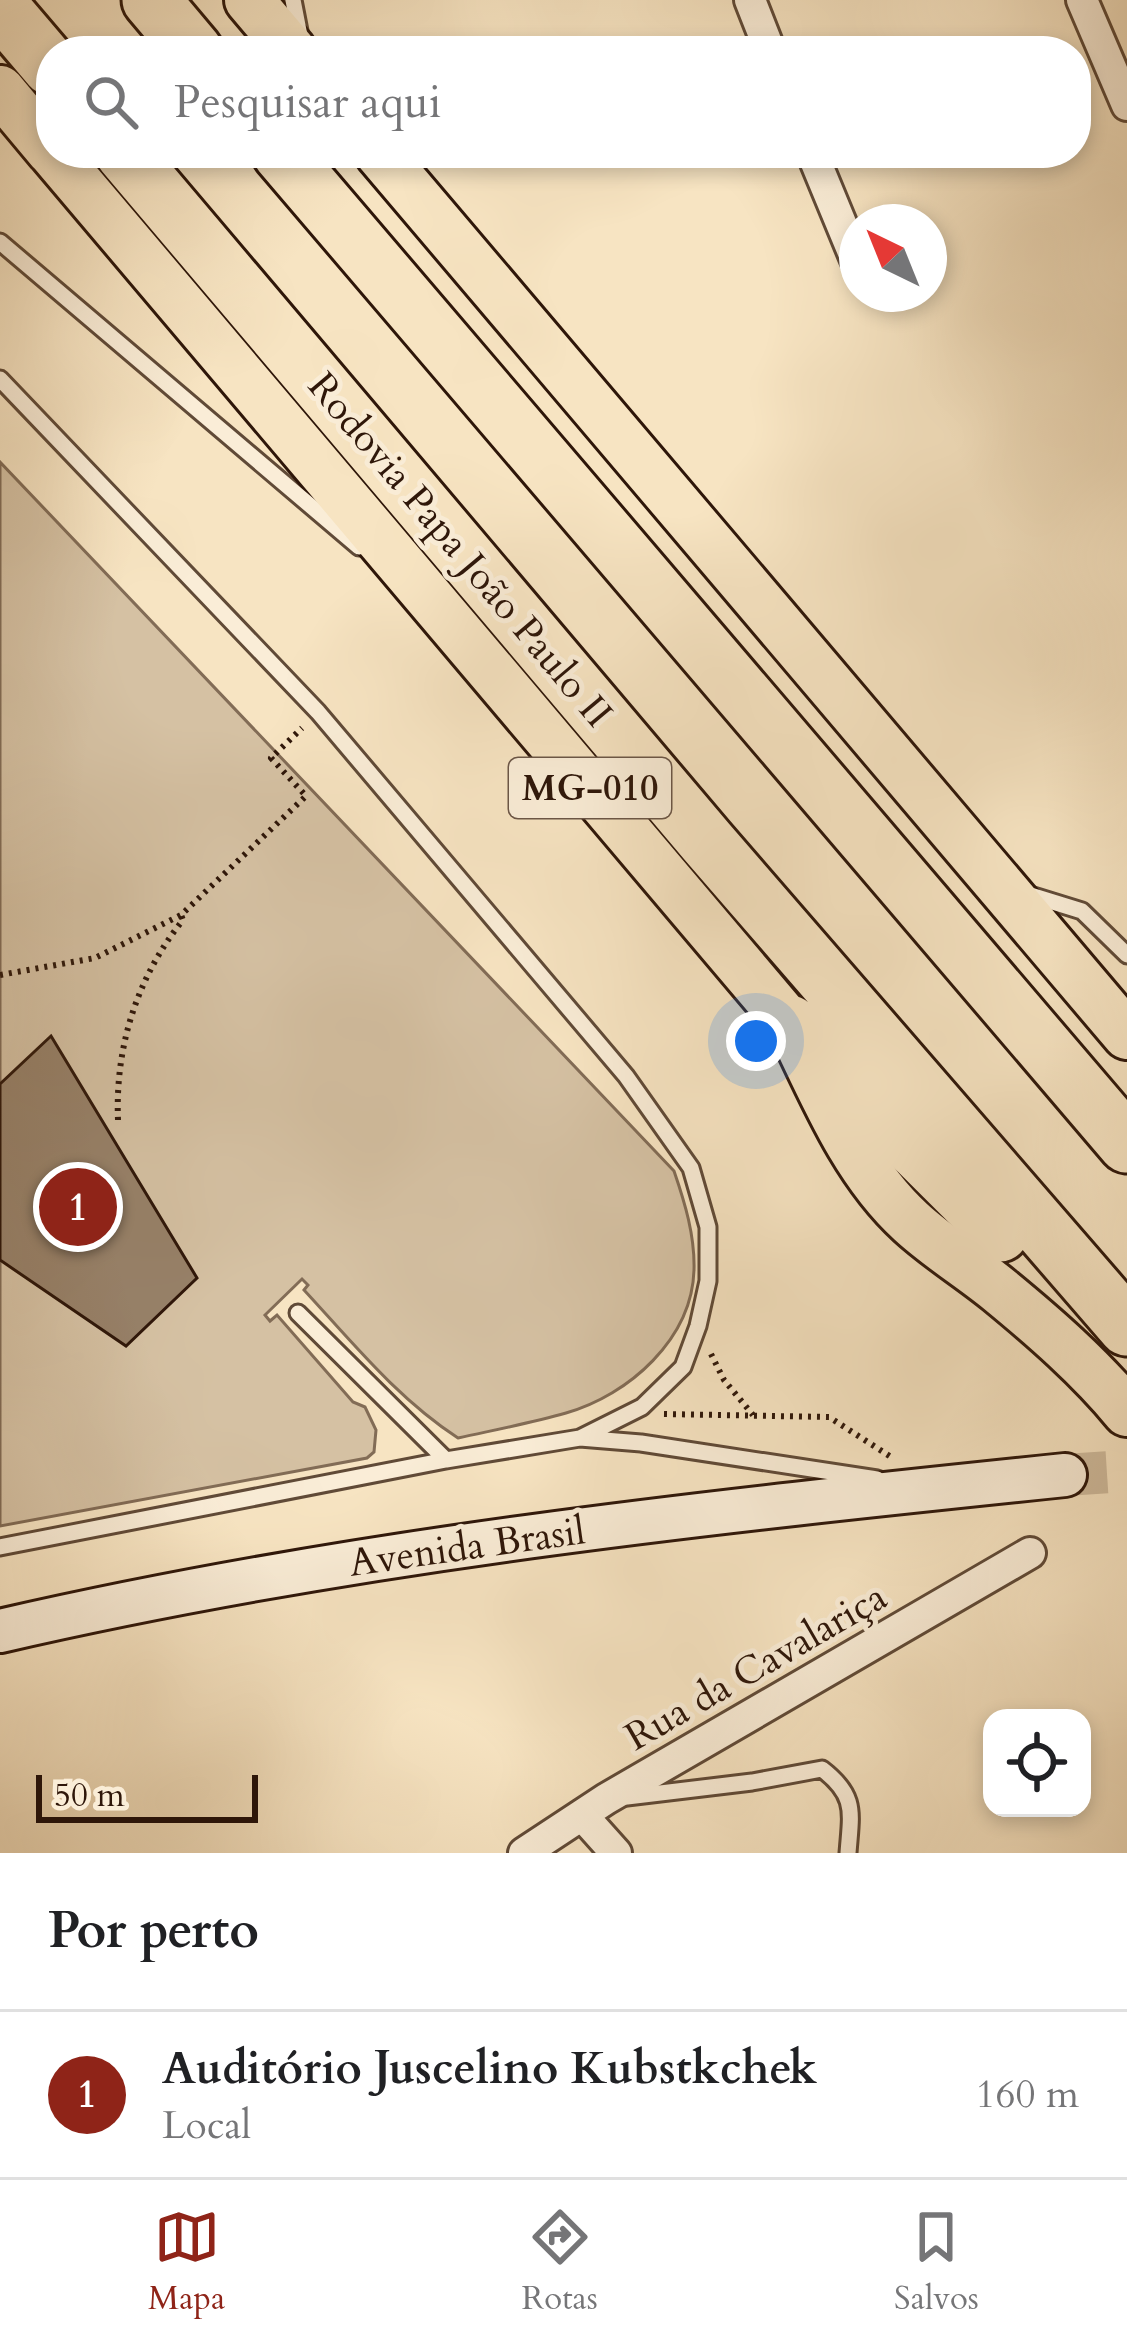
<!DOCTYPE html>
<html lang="pt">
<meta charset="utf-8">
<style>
:root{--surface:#fff;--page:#f6f6f6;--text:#202124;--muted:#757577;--line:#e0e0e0;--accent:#8f2418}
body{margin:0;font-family:Cardo,serif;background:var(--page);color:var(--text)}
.controls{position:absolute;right:36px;bottom:36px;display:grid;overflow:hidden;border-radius:24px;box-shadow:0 6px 18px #0003}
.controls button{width:108px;height:108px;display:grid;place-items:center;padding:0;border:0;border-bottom:3px solid var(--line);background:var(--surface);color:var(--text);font:60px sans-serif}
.compass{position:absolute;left:839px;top:204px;width:108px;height:108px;border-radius:50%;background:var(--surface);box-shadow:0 6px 18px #0003;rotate:317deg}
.scale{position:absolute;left:36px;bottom:30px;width:222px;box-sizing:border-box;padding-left:12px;border:6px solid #2e1609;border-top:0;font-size:33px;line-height:42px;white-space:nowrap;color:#2e1609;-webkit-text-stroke:9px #faedd7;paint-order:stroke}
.you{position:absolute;left:756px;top:1041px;width:42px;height:42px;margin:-30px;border:9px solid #fff;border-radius:50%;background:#1a73e8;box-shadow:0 0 0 18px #1a73e833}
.badge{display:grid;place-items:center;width:78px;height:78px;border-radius:50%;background:var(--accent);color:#fff;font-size:39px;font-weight:700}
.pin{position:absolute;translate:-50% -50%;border:6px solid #fff;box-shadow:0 3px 12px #0006}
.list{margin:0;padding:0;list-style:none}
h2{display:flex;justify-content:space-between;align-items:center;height:156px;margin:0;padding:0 48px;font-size:51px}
h2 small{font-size:39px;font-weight:400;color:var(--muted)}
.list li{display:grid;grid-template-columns:78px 1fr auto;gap:36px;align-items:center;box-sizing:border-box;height:168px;padding:0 48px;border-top:3px solid var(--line)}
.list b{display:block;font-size:45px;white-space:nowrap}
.list p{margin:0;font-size:39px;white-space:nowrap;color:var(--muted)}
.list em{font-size:39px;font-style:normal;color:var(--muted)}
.icon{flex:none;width:66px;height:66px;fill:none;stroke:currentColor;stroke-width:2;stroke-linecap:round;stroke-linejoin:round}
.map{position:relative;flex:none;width:1127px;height:1853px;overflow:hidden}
.search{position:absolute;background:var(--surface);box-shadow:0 6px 18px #0003;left:36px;right:36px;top:36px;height:132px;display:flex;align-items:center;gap:30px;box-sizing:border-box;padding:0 42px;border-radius:48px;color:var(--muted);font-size:45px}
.sheet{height:324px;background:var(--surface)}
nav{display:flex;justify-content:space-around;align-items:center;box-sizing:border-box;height:168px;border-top:3px solid var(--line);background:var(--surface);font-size:33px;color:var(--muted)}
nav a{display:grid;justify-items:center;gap:6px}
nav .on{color:var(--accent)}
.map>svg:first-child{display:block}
</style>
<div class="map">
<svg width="1127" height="1853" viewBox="0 0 1127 1853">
<rect width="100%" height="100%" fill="#f7e4c2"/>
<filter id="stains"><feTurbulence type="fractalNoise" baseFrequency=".00167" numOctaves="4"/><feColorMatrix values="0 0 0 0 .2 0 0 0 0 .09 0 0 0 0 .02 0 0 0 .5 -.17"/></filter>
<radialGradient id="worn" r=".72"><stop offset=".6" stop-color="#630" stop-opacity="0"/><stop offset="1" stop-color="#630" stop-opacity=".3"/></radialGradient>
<path fill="#d5c1a3" stroke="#826c56" stroke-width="3" d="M0 462 674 1171C685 1203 695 1236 694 1270 692 1339 629 1395 566 1413 531 1423 494 1430 458 1438 397 1398 353 1343 304 1290L308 1285 302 1279 265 1315 270 1321 277 1315 353 1402 365 1407 376 1430 374 1452 367 1458 0 1526Z"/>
<path fill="#978169" stroke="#2e1609" stroke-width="3" d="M51 1036 197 1278 126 1346 0 1260V1084Z"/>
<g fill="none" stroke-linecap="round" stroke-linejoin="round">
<path stroke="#cfbb9d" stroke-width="42" stroke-dasharray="42 21" stroke-linecap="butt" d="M1065 1475 1127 1471"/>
<defs>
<path id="lane" d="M293 0 300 36
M0 242 359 547
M0 379 318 712 626 1076 691 1168 708 1227V1281L698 1326 683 1367 642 1407 580 1438
M1027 894 1082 911 1127 955
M298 1313 446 1460
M0 1547 446 1460 580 1438 641 1443 877 1479
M627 1797 752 1782 822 1769C857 1796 851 1812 848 1853"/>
<path id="street" d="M750 0 770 51
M1082 0 1127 105
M812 153 857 262
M582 1815 616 1853
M524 1853 606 1799 1030 1553"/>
<path id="secondary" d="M0 1631C350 1550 708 1512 1065 1475"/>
<path id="primary" d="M249 0 292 51
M0 90 51 151
M53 153 790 1024C823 1092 854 1170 911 1222 938 1247 971 1267 999 1290 1044 1327 1090 1367 1127 1412
M379 153 1127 1035"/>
<path id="highway" d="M151 0 194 51
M0 7 51 67
M124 153 707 842 1127 1327
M281 153 1127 1144
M790 1024 1000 1233"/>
</defs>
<use href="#lane" stroke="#604a37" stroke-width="21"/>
<use href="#street" stroke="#604a37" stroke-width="36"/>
<use href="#secondary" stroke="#2e1609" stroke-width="48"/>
<use href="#primary" stroke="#2e1609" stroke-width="54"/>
<use href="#highway" stroke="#2e1609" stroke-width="63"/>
<path stroke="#2e1609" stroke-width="6" stroke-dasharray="3 6" stroke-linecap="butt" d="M0 975 95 958 181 915 306 796 271 758 302 728
M118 1120C115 1047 137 977 183 920L181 915
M711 1354 724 1380 753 1415
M664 1414 829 1417 891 1457"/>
<use href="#lane" stroke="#faedd7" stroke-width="15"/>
<use href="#street" stroke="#faedd7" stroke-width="30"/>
<use href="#secondary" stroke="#faedd7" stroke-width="42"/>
<use href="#primary" stroke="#f7e4c2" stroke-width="48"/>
<use href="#highway" stroke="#f7e4c2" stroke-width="57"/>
</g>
<g text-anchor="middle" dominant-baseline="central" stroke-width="10" stroke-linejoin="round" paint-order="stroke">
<rect fill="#faedd7" stroke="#6b5647" stroke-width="3" x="509" y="758" width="162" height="60" rx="9"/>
<g font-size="36" font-weight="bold" fill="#2e1609">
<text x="590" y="788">MG-010</text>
</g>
<g font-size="39" fill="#2e1609" stroke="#faedd7">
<text transform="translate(460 550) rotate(50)">Rodovia Papa João Paulo II</text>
<text transform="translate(467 1547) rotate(-8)">Avenida Brasil</text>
<text transform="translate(756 1667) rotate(-30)">Rua da Cavalariça</text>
</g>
</g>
<rect width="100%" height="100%" filter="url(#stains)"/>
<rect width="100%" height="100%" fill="url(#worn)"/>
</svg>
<div class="controls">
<button><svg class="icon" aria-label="locate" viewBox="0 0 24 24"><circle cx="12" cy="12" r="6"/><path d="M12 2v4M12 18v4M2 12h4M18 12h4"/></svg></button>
</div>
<svg class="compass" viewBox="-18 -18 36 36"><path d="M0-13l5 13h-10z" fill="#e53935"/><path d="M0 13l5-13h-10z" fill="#757577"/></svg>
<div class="scale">50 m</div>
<div class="you"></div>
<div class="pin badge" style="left:78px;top:1207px">1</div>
<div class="search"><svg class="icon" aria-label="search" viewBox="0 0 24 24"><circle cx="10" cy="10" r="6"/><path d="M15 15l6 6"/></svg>Pesquisar aqui</div>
</div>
<section class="sheet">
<h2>Por perto<small></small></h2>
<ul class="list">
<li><span class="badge">1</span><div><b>Auditório Juscelino Kubstkchek</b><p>Local</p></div><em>160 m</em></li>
</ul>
</section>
<nav>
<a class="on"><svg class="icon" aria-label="map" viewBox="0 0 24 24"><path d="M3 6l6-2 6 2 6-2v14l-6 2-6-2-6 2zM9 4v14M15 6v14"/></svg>Mapa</a>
<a><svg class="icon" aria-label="directions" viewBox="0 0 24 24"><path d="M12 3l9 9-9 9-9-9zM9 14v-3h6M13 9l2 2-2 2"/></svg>Rotas</a>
<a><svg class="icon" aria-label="saved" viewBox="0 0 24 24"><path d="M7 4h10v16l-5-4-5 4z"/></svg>Salvos</a>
</nav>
